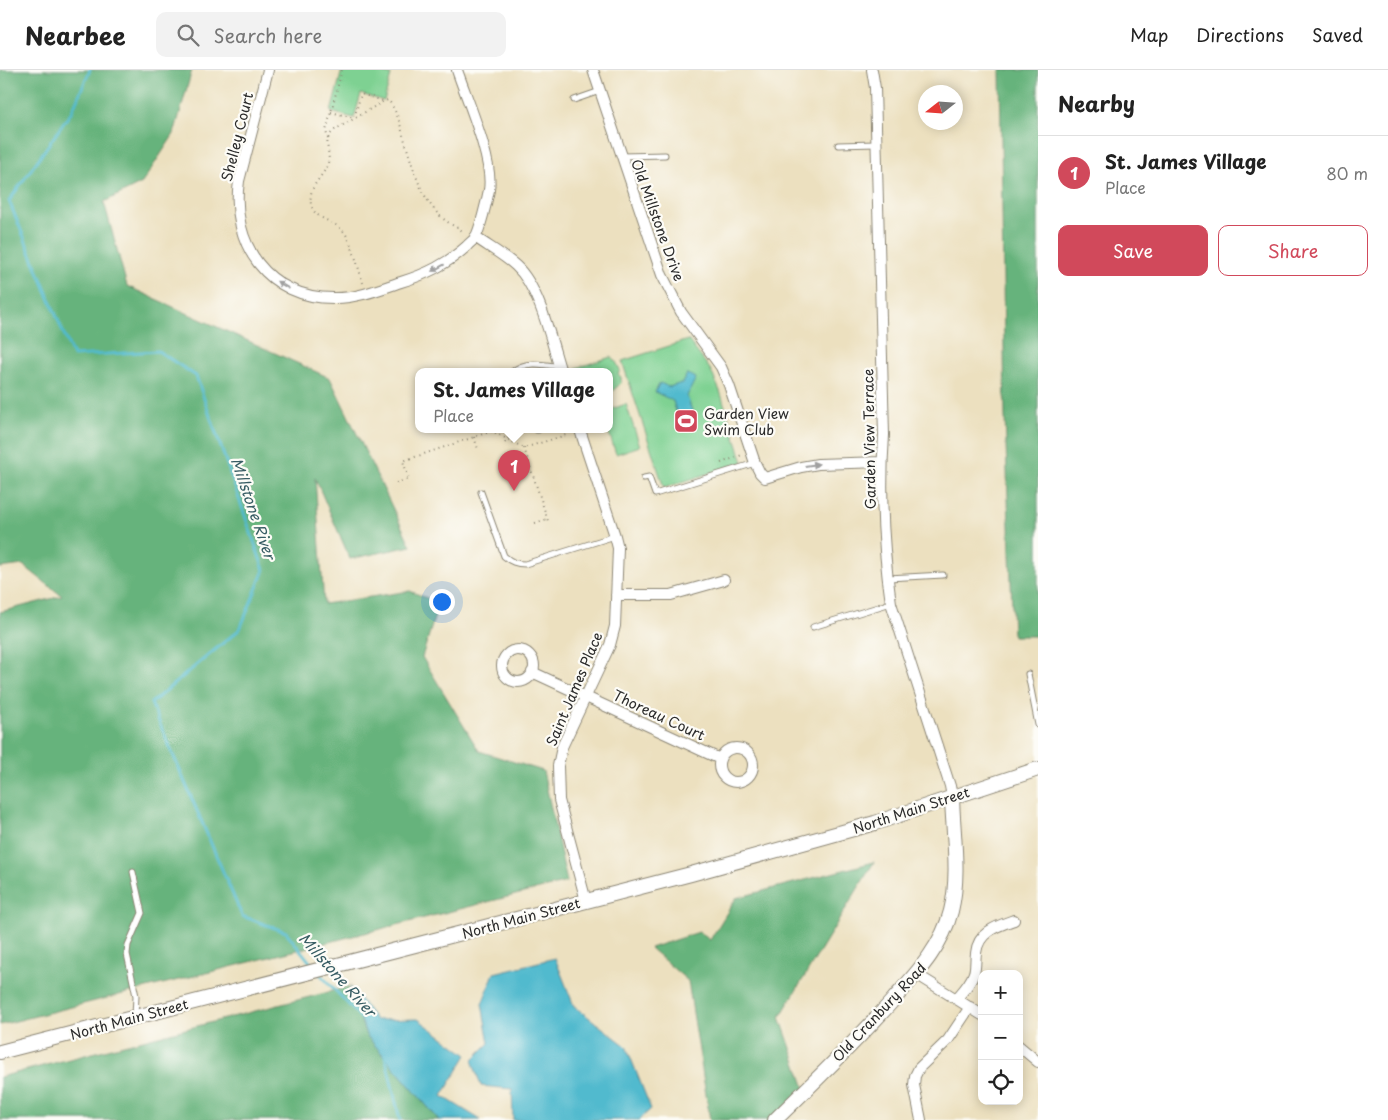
<!DOCTYPE html>
<meta charset="utf-8">
<style>
:root{--surface:#fff;--page:#f2f2f2;--text:#222;--muted:#767676;--line:#e0e0e0;--accent:#d1495b}
body{margin:0;font-family:"Playpen Sans",sans-serif;background:var(--page);color:var(--text)}
.controls{position:absolute;right:15px;bottom:15px;display:grid;overflow:hidden;border-radius:10px;box-shadow:0 2px 12px #0003}
.controls button{width:45px;height:45px;display:grid;place-items:center;padding:0;border:0;border-bottom:1px solid var(--line);background:var(--surface);color:var(--text);font:25px sans-serif}
.compass{position:absolute;left:918px;top:15px;width:45px;height:45px;border-radius:50%;background:var(--surface);box-shadow:0 2px 12px #0003;rotate:253deg}
.you{position:absolute;left:441px;top:531px;width:18px;height:18px;margin:-12px;border:4px solid #fff;border-radius:50%;background:#1a73e8;box-shadow:0 0 0 8px #1a73e833}
.badge{display:grid;place-items:center;width:32px;height:32px;border-radius:50%;background:var(--accent);color:#fff;font-size:16px;font-weight:700}
.pin{position:absolute;translate:-50% -41px;filter:drop-shadow(0 1px 2px #0008)}
.pin::after{content:'';position:absolute;top:26px;width:18px;height:15px;background:inherit;clip-path:polygon(0 0,100% 0,50% 100%)}
.popup{position:absolute;left:415px;top:298px;width:198px;height:65px;box-sizing:border-box;display:grid;place-content:center;border-radius:10px;background:var(--surface);filter:drop-shadow(0 1px 4px #0005);font-size:16px;white-space:nowrap;color:var(--muted)}
.popup b{font-size:19px;color:var(--text)}
.popup::after{content:'';position:absolute;left:50%;top:100%;margin-left:-10px;border:10px solid transparent;border-top-color:var(--surface)}
.list{margin:0;padding:0;list-style:none}
h2{display:flex;justify-content:space-between;align-items:center;height:65px;margin:0;padding:0 20px;font-size:21px}
h2 small{font-size:16px;font-weight:400;color:var(--muted)}
.list li{display:grid;grid-template-columns:32px 1fr auto;gap:15px;align-items:center;box-sizing:border-box;height:75px;padding:0 20px;border-top:1px solid var(--line)}
.list b{display:block;font-size:19px;white-space:nowrap}
.list p{margin:0;font-size:16px;white-space:nowrap;color:var(--muted)}
.list em{font-size:16px;font-style:normal;color:var(--muted)}
.actions{display:flex;gap:10px;padding:15px 20px}
.actions a{flex:1;padding:11px 0;border:1px solid var(--accent);border-radius:10px;text-align:center;font-size:18px;color:var(--accent)}
.actions .main{background:var(--accent);color:#fff}
.icon{flex:none;width:28px;height:28px;fill:none;stroke:currentColor;stroke-width:2;stroke-linecap:round;stroke-linejoin:round}
.map{position:relative;flex:none;width:1038px;height:1050px;overflow:hidden}
header{display:flex;align-items:center;gap:30px;box-sizing:border-box;height:70px;padding:0 25px;background:var(--surface);border-bottom:1px solid var(--line)}
header strong{font-size:24px}
nav{display:flex;gap:28px;margin-inline-start:auto;font-size:18px}
.search{width:350px;height:45px;background:var(--page);display:flex;align-items:center;gap:12px;box-sizing:border-box;padding:0 18px;border-radius:10px;color:var(--muted);font-size:19px}
main{display:flex}
aside{flex:1;background:var(--surface)}
.map>svg:first-child{display:block}
</style>
<header>
<strong>Nearbee</strong>
<div class="search"><svg class="icon" aria-label="search" viewBox="0 0 24 24"><circle cx="10" cy="10" r="6"/><path d="M15 15l6 6"/></svg>Search here</div>
<nav><a>Map</a><a>Directions</a><a>Saved</a></nav>
</header>
<main>
<div class="map">
<svg width="1038" height="1050" viewBox="0 0 1038 1050">
<rect width="100%" height="100%" fill="#fdfcf7"/>
<filter id="ink" filterUnits="userSpaceOnUse"><feTurbulence type="fractalNoise" baseFrequency=".02" numOctaves="2"/><feDisplacementMap in="SourceGraphic" scale="10" xChannelSelector="R" yChannelSelector="G"/><feConvolveMatrix kernelMatrix="1 2 1 2 8 2 1 2 1" color-interpolation-filters="sRGB"/></filter>
<filter id="wash" filterUnits="userSpaceOnUse"><feTurbulence type="fractalNoise" baseFrequency=".0096" numOctaves="4" result="noise"/><feDisplacementMap in="SourceGraphic" scale="20" xChannelSelector="R" yChannelSelector="G"/><feGaussianBlur stdDeviation="1.12" result="paint"/><feColorMatrix in="noise" values="0 0 0 0 0 0 0 0 0 0 0 0 0 0 0 0 0 1.4 0 .05"/><feComposite in="paint" operator="in"/></filter>
<g filter="url(#wash)">
<rect width="100%" height="100%" fill="#ece0bf"/>
<path fill="#7ed192" stroke="#547e5e" d="M342 0H381V2L391 5 384 31 361 24 354 48 331 42Z
M688 270 710 299 720 321 743 392 664 418 622 291Z
M611 287 615 290 620 300 618 304 621 307V313L609 324V302H578L576 298Z
M626 334 640 376 616 384 608 360 609 340Z"/>
<path fill="#66b37c" stroke="#486f54" d="M0 0H192L174 64 142 113 104 132 127 216 330 308 411 476 350 489 315 408 324 534 410 521 439 533 422 587 479 681 543 701 567 812 0 955V542L62 526 23 495 0 498Z
M1000 0H1038V566H1013L1005 347Z
M874 792 780 947 805 1018 771 1050H710L688 911 650 878 699 862 710 870 736 828Z
M348 917 366 965 439 1050H0V1007Z"/>
<path fill="#51bace" stroke="#3e727c" d="M687 304 696 308 687 326 693 344H695L696 347 678 353 677 349 678 348 673 331 655 322 660 313 669 317 682 313Z
M555 888 574 936 626 976 651 1039 639 1050H513L512 1019 481 1016 472 990 489 973 482 934 494 903Z
M350 916 376 950 418 949 467 985 442 1026 481 1050H439L366 965Z"/>
<g fill="none" stroke-linecap="round" stroke-linejoin="round">
<path stroke="#51bace" stroke-width="3" d="M90 0 72 41 9 131 73 286 158 281 196 306 264 500 240 559 151 633 242 846 286 862 313 896
M319 903 361 948
M385 985 400 1050"/>
</g>
</g>
<g filter="url(#ink)">
<g fill="none" stroke-linecap="round" stroke-linejoin="round">
<defs>
<path id="service" d="M574 30 600 21
M838 75 876 74
M622 86 665 85
M512 302C525 290 543 294 560 297
M537 360H538
M644 408 649 407 655 424 755 393
M481 422 504 486C511 492 516 494 525 494L615 466
M888 508 943 505
M813 557 891 533
M1028 604 1038 655
M133 802 142 843 128 875 127 884 136 926 135 946"/>
<path id="minor" d="M268 0 239 111C230 174 268 229 335 228 358 228 380 219 401 212 427 204 447 194 467 176 469 173 473 171 475 168 480 160 487 130 489 120 494 91 467 30 457 0
M593 0 662 205 681 242 721 297 729 315 755 393 760 403 765 408 801 397 818 394 882 392
M872 0 875 18 884 365C880 420 883 478 891 533L950 716 952 727
M475 167C489 177 504 185 516 196 540 218 551 271 561 302
M580 360 615 466 618 478 615 556 610 575 562 677 558 696 559 730 586 831
M616 525H671L724 510
M502 596a16 16 0 1 1 32 0a16 16 0 1 1-32 0Z
M532 602 720 689
M719 695a17 17 0 1 1 34 0a17 17 0 1 1-34 0Z
M916 904 982 945
M956 929C963 921 971 913 974 903 976 897 975 890 976 883 978 862 997 856 1014 850
M1019 976 1038 992
M921 1050 914 1015 915 1006 919 998 948 970 970 937"/>
<path id="tertiary" d="M0 982 691 804 875 753 1038 699
M775 1050C815 1011 856 972 893 930 916 904 942 877 951 841 960 804 953 765 952 727"/>
</defs>
<use href="#service" stroke="#8c8675" stroke-width="7"/>
<use href="#minor" stroke="#8c8675" stroke-width="12"/>
<use href="#tertiary" stroke="#8c8675" stroke-width="16"/>
<path stroke="#8c8675" stroke-width="2" stroke-dasharray="1 4" stroke-linecap="butt" d="M331 42 354 48 361 24 384 31
M328 69 326 61 342 0
M363 213C359 201 352 171 344 162 332 147 307 151 311 124 313 113 325 104 328 93 331 80 322 73 333 61L384 31 388 30C396 39 400 53 403 65 412 93 418 123 439 145 446 152 456 157 464 162
M474 367 478 379
M505 373 512 360
M524 378 549 454
M721 393 742 385
M396 413 409 409 403 391 492 361 524 378 569 364
M535 453 547 449"/>
<use href="#service" stroke="#fff" stroke-width="5"/>
<use href="#minor" stroke="#fff" stroke-width="10"/>
<use href="#tertiary" stroke="#fff" stroke-width="14"/>
</g>
<defs><path id="oneway-solid" d="M-6-.8H1V-3.2L6.5 0L1 3.2V.8H-6Z" transform="scale(1.25)"/></defs>
<g fill="#a0a0a0">
<use href="#oneway-solid" transform="translate(438 198) rotate(152)"/>
<use href="#oneway-solid" transform="translate(283 215) rotate(-149)"/>
<use href="#oneway-solid" transform="translate(812 395) rotate(-8)"/>
</g>
</g>
<defs>
<symbol id="stadium-square" viewBox="-11 -11 22 22"><rect x="-9" y="-9" width="18" height="18" rx="4" fill="#d1495b" stroke="#fdfcf7"/><path d="M0-5a6.5 5 0 1 0 0 10a6.5 5 0 1 0 0-10ZM-3.5-1.8h7v3.6h-7Z" fill="#fff"/></symbol>
</defs>
<g fill-rule="evenodd">
<use href="#stadium-square" x="672" y="337" width="28" height="28"/>
</g>
<g text-anchor="middle" dominant-baseline="central" stroke-width="4.5" stroke-linejoin="round" paint-order="stroke">
<g font-size="14" fill="#2b2b2b" stroke="#fdfcf7">
<text transform="translate(237 67) rotate(-76)">Shelley Court</text>
<text transform="translate(658 150) rotate(70)">Old Millstone Drive</text>
<text transform="translate(869 369) rotate(-91)">Garden View Terrace</text>
<text transform="translate(574 619) rotate(-67)">Saint James Place</text>
<text transform="translate(659 645) rotate(25)">Thoreau Court</text>
<text transform="translate(911 740) rotate(-18)">North Main Street</text>
<text transform="translate(521 848) rotate(-15)">North Main Street</text>
<text transform="translate(879 942) rotate(-47)">Old Cranbury Road</text>
<text transform="translate(129 949) rotate(-15)">North Main Street</text>
</g>
<g font-size="14" fill="#2b2b2b" stroke="#fdfcf7" text-anchor="start">
<text x="704" y="343">Garden View<tspan x="704" dy="16">Swim Club</tspan></text>
</g>
<g font-size="15" font-style="italic" fill="#385d64" stroke="#fdfcf7">
<text transform="translate(254 438) rotate(71)">Millstone River</text>
<text transform="translate(338 904) rotate(48)">Millstone River</text>
</g>
</g>
</svg>
<div class="controls">
<button>+</button>
<button>−</button>
<button><svg class="icon" aria-label="locate" viewBox="0 0 24 24"><circle cx="12" cy="12" r="6"/><path d="M12 2v4M12 18v4M2 12h4M18 12h4"/></svg></button>
</div>
<svg class="compass" viewBox="-18 -18 36 36"><path d="M0-13l5 13h-10z" fill="#e53935"/><path d="M0 13l5-13h-10z" fill="#767676"/></svg>
<div class="you"></div>
<div class="pin badge" style="left:514px;top:421px">1</div>
<div class="popup"><b>St. James Village</b>Place</div>
</div>
<aside>
<h2>Nearby<small></small></h2>
<ul class="list">
<li><span class="badge">1</span><div><b>St. James Village</b><p>Place</p></div><em>80 m</em></li>
</ul>
<div class="actions"><a class="main">Save</a><a>Share</a></div>
</aside>
</main>
